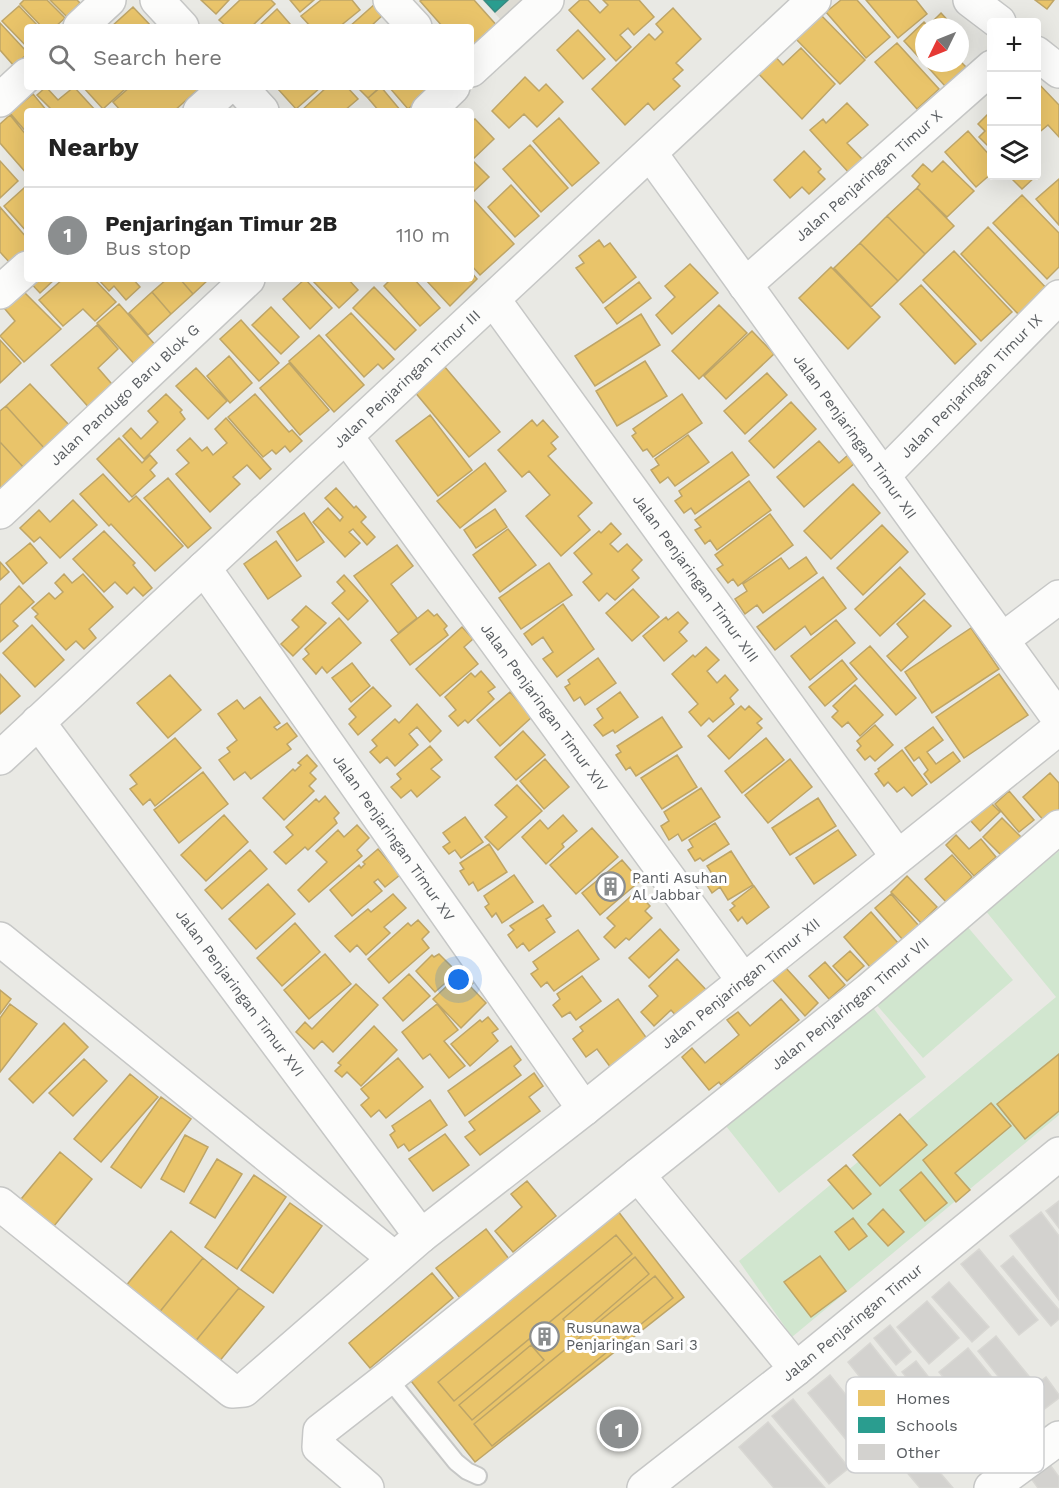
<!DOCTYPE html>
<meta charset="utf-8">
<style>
:root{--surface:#fff;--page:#f2f2f2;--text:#222;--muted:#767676;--line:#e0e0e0;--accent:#8b8e8f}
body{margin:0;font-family:"Work Sans",sans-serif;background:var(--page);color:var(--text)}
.controls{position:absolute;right:18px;top:18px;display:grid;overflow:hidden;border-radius:6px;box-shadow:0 6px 24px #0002}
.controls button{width:54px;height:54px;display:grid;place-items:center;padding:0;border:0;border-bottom:2px solid var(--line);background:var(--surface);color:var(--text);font:30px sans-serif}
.compass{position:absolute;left:915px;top:18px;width:54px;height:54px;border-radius:50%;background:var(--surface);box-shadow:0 6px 24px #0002;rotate:227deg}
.you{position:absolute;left:459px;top:980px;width:21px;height:21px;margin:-15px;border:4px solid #fff;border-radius:50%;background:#1a73e8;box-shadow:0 0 0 9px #1a73e833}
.badge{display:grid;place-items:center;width:39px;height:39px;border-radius:50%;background:var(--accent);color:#fff;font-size:20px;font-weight:700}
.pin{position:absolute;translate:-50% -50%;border:3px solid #fff;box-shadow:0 2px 6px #0006}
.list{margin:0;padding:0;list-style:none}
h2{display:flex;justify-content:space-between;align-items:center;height:78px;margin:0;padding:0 24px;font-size:26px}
h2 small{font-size:20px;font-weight:400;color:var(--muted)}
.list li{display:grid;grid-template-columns:39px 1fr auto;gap:18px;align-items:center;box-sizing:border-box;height:96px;padding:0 24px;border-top:2px solid var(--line)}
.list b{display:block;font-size:22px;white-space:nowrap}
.list p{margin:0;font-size:20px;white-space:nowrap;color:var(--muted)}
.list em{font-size:20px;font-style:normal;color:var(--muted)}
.icon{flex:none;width:33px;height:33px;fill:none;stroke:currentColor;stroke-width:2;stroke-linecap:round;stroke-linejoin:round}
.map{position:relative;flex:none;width:1059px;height:1488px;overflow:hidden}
.search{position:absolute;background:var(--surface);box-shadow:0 6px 24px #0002;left:24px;top:24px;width:450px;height:66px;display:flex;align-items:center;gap:15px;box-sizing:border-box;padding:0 21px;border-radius:6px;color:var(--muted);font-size:22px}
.panel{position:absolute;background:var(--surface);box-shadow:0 6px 24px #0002;left:24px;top:108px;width:450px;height:174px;border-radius:6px}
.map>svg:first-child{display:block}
</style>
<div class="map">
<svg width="1059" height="1488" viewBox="0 0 1059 1488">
<rect width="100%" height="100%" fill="#e9e9e4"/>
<path fill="#dddbd3" d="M482 0H527L503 22Z"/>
<path fill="#d1e6cf" d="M1059 851V1115L792 1337 739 1261 1056 997 985 910Z
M966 925 1013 980 923 1058 875 1003Z
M871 1005 926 1077 779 1193 722 1121Z"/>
<path fill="#e9c46a" stroke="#bea567" stroke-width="1.5" d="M24 0H47L65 18 55 27H42L20 4Z
M50 0H77L80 3 67 17Z
M201 0H229L216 14Z
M240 0H271L275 4 251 27H227L219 20Z
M290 0H314L300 12Z
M321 0H352L360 10 339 27H311L301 16Z
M422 0H474L499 28 471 53V27H443L420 1Z
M580 0H588L600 13 608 5 603 0H639L654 17 634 35 628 28 620 35 631 47 616 61 569 10Z
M841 0H857L890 37 866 58 826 12Z
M866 0H916L927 14 898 38Z
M1035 0H1054L1047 9Z
M376 3 385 13 370 27H349Z
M19 6 39 27H27V47L2 21Z
M133 7 152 27H111Z
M673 8 701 39 676 63 683 70 673 79 680 86 654 110 648 103 625 125 592 89 649 34 655 40 663 32 656 24Z
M277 9 290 24 287 27H258Z
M816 10 865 60 840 84 792 35Z
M941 13 954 27H924V63H960V61L966 67 945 86 904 41 924 22 928 26Z
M0 23 27 52V54L14 66 0 50Z
M578 30 605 59 583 79 557 50Z
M897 43 939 89 917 109 875 62Z
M801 48 835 84 802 119 754 69 771 52 783 65Z
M525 77 539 91 546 84 563 102 537 127 524 114 509 128 492 111Z
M1036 81 1059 105V137L1048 125 1036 135Z
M46 87 58 100 74 87 96 111H53L37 95Z
M83 87H124L125 89 103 109Z
M130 87H201L174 111H121L113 102Z
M280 87H321L296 109 278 89Z
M327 87H347L358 99 344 111H301Z
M357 87H380L368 98Z
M381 87 401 111H379L368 98Z
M389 87H431L432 88 408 109Z
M33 94 47 111H27V133L10 113Z
M847 103 868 125 847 143 864 161 850 174 810 130 823 119 826 123Z
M988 114 992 117V150L979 137 985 131 978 124Z
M10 115 27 136V174L0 143V124Z
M559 118 599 163 572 186 533 141Z
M475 119 494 139 472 160 489 177 471 194V122Z
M968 131 992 158V173L976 187 945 152Z
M530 145 568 188 541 212 503 169Z
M804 151 821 169 818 172 825 179 809 194 802 187 790 198 774 180Z
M0 161 18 181 0 198Z
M943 161 974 191 947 217 917 188 920 184 912 176 923 164 932 172Z
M1009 176H1036L1022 189Z
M1059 179V225L1036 199Z
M511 185 539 216 515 237 488 207Z
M24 188 27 191V232L4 206Z
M917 188 954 226 925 254 887 216Z
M1022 195 1059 233V267L1047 279 993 223Z
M474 200 514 244 480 275 471 265V202Z
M0 207 27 238V249L11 264 0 252Z
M887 216 925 254 898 281 860 243Z
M988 227 1050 292 1022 318 961 254Z
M599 240 604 247 610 243 636 277 603 303 576 268 584 263 579 256Z
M860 243 898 281 871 307 834 268Z
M954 251 1012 312 981 341 923 280Z
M690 264 718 293 672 334 656 315 675 297 665 286Z
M831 267 880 317 848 349 799 298Z
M471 272 477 279 450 306 425 279H471Z
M27 279H55L40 293Z
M63 279H94L116 302 95 321 83 309 63 326 39 300Z
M98 279H133L140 287 126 300 114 286 109 291Z
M167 279H180L193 294 171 314 152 292Z
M180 279H209L193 294Z
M305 279 332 308 310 329 283 299Z
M311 279H348L358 290 339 308Z
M391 279H414L440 308 420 326 384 286Z
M639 282 651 298 617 324 605 308Z
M921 285 976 344 955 364 900 304Z
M374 287 416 330 395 350 353 308Z
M24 292 61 329 24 362 0 336 15 321 5 309Z
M152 292 171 314 148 335 129 313Z
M119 304 158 348 137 367 97 323Z
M719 305 747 333 699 379 672 351Z
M271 307 299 337 281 354 252 325Z
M351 313 394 359 383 369 378 364 364 377 326 335Z
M641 314 660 345 595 386 575 356Z
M241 320 279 363 259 381 220 339Z
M97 325 118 349 98 368 117 390 92 411 51 365Z
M752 331 774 354 726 399 704 376Z
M319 335 364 385 334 412 289 361Z
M0 340 21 363 0 383Z
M229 356 252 383 230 403 207 376Z
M645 361 667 396 617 426 596 391Z
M289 363 329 410 300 435 260 388Z
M444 366 500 432 469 457 414 391Z
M196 368 227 401 208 419 176 386Z
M767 373 787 395 745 434 724 411Z
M30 384 70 426 45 449 6 406Z
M166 394 182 410 180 412 185 419 144 459 123 436 131 428 141 439 158 422 148 411Z
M255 394 289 432 292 430 302 441 290 452 285 446 276 454 272 450 263 457 228 417Z
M682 394 702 423 653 457 647 449 643 451 632 436 636 433 633 429Z
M791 402 816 429 774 468 749 441Z
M6 406 45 449 24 468 0 442V411Z
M430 415 472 470 438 496 396 441Z
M226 418 271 469 260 479 247 465 233 477 240 484 210 512 176 474 189 463 177 450 190 438 202 451 207 447 213 455 227 443 215 429Z
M532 420 537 426 543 420 558 437 551 443 556 449 548 456 592 503 578 516 590 530 561 556 526 516 550 495 529 471 522 477 498 450Z
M688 435 709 462 675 486 668 477 660 483 651 470 659 465 655 459Z
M119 438 142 463 150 455 157 463 150 470 155 476 132 497 97 459Z
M819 441 839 463 848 455 855 463 804 507 777 477Z
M0 442 24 468 2 489 0 488Z
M732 452 749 475 695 514 691 508 684 513 675 501 682 496 679 491Z
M485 463 506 491 460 528 437 501Z
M103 474 129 502 136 496 183 546 155 571 111 524 109 526 80 494Z
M168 478 211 528 188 548 144 498Z
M749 481 771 510 717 550 710 540 705 544 695 530 701 527 695 520Z
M853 484 880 513 831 559 804 531Z
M336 488 354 508 356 506 366 517 361 522 375 537 367 545 353 529 349 532 360 543 345 557 313 522 328 508 340 521 343 517 325 498Z
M73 500 97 525 60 558 40 537 34 542 20 528 39 510 50 522Z
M495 509 507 527 476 548 464 530Z
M304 513 324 542 297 561 277 532Z
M770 514 793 545 738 586 733 579 728 583 717 569 723 565 715 555Z
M611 523 621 534 610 544 618 552 627 544 642 560 632 570 639 578 615 600 607 593 599 601 583 582 592 574 574 553 599 531 601 533Z
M882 525 908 552 863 595 837 568Z
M508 529 536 565 500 592 473 555Z
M104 531 135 563 133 565 152 588 143 596 134 587 127 594 115 582 104 592 73 559Z
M276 541 301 576 268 599 244 564Z
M30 543 47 563 23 584 6 563Z
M397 545 413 566 391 584 417 618 398 633 354 576Z
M806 557 817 573 763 613 757 605 745 614 735 599 747 591 743 584 781 558 789 569Z
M0 562 9 572 0 580Z
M549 563 572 595 521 629 499 598Z
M900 567 925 594 880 636 855 609Z
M64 574 72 583 83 574 113 607 89 629 96 638 84 649 76 641 66 650 35 617 38 614 32 608 49 593 55 599 63 592 55 583Z
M344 575 368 601 348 620 332 603 345 591 337 582Z
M823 577 846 608 811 635 805 626 775 650 757 627Z
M19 586 34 602 13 621 18 626 0 642V605Z
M633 589 659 617 632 641 606 613Z
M924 600 951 626 901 671 887 656 908 637 897 624Z
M563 604 594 649 557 677 543 659 553 652 543 637 532 645 524 634Z
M306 606 326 623 293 656 281 644 299 627 292 620Z
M428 610 434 616 437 614 447 626 444 629 448 635 410 665 391 640Z
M678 612 688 623 679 632 687 641 664 661 643 636 666 617 668 620Z
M339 618 361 643 327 673 322 667 316 674 303 659 309 654 305 649Z
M836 620 855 643 810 680 791 656Z
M32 625 64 660 35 687 3 653Z
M462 627 473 639 464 647 478 664 440 696 416 669Z
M971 628 999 669 932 713 905 672Z
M870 646 916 698 896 715 850 663Z
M706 647 719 660 707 671 717 683 725 675 738 690 730 698 734 704 713 722 709 718 701 726 689 712 698 704 672 674 693 655 695 657Z
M598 658 616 683 585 705 580 697 574 701 565 687 570 684 568 680Z
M842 660 857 679 825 706 809 687Z
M352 663 370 686 351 702 332 678Z
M481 671 495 687 488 692 494 699 468 723 465 720 458 726 449 716 456 710 445 697 471 673 475 677Z
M0 674 20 696 0 714Z
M999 674 1028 715 964 758 936 717Z
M170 675 201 710 168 738 137 703Z
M855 685 883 715 860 736 848 722 842 727 832 717 838 711 833 706Z
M373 687 391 706 358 735 349 724 356 717 349 709Z
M510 692 532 717 500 746 477 720Z
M620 692 638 717 615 733 613 730 603 736 594 725 603 718 597 709Z
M260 697 280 723 274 727 277 730 287 723 297 736 287 744 291 749 251 779 245 772 234 780 219 760 230 752 227 748 237 740 218 714 237 700 244 709Z
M417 704 441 731 430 742 417 727 409 734 418 745 395 766 387 757 380 763 370 752 377 746 372 740 395 719 399 723Z
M741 706 745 710 749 706 762 719 757 723 762 728 729 759 708 736Z
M662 717 682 747 636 776 630 767 626 770 616 755 621 752 617 746Z
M875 725 893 745 875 761 870 756 865 760 857 750 861 746 857 741Z
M933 727 943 740 927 752 936 764 953 752 960 761 931 783 924 774 928 770 919 757 914 761 905 748Z
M523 731 545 755 516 780 495 757Z
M175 738 201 768 155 806 150 799 143 805 130 789 137 784 130 775Z
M766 738 784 760 742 793 725 771Z
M430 746 442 760 431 769 440 777 417 797 411 790 401 798 391 787 401 779 397 774Z
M902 750 927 784 912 796 904 787 897 792 888 782 884 786 875 774 879 771 878 769Z
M307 755 317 766 310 773 316 779 309 786 314 791 284 820 263 798 293 769 295 771 301 765 298 763Z
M677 755 697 787 662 809 641 778Z
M545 759 569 787 544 809 520 781Z
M790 759 812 787 768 823 745 795Z
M203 772 228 804 179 843 154 810Z
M1050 773 1059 783V812L1046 823 1023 797Z
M517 785 542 811 498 850 485 837 507 817 495 805Z
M701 788 720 817 682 841 678 834 669 840 661 826 669 821 664 812Z
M1009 791 1034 820 1019 832 995 804Z
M325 796 339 813 334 818 337 823 308 850 305 847 286 864 274 852 293 835 286 827 316 799 319 802Z
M818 798 836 826 790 855 772 828Z
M989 801 1000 812 980 831 969 819Z
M224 815 248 842 206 881 181 855Z
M563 815 577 831 562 844 564 847 546 864 522 837 540 820 548 829Z
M465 817 483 842 461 858 455 850 449 854 443 847 450 842 443 833Z
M1002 818 1021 837 1001 855 983 837Z
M715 823 729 844 703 861 700 858 695 861 688 850 693 847 689 840Z
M357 825 369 838 357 850 362 856 309 902 298 890 327 862 316 851 338 830 344 837Z
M592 828 618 857 576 894 550 865Z
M838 830 856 855 814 884 796 858Z
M956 835 969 849 981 839 996 857 974 876 946 845Z
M489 844 507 872 478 891 473 882 469 885 460 871 464 869 460 863Z
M378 849 400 875 385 887 378 879 374 882 382 891 352 916 330 890 359 865 361 868 365 864 363 862Z
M250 850 267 869 222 909 205 890Z
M731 851 753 885 728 900 720 887 712 893 707 885 716 880 707 866Z
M952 855 972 877 946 902 925 879Z
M622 860 640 881 600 915 582 893Z
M514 875 533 902 502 923 496 913 492 917 485 907 489 904 484 896Z
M907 876 937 907 921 923 891 892Z
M268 884 295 914 256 949 229 919Z
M754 886 769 907 747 924 742 917 738 921 730 910 735 906 732 903Z
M638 893 650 906 645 911 652 918 629 940 626 938 615 948 604 937 615 926 607 918 631 896 633 898Z
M393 894 406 908 384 927 390 933 366 955 357 945 350 952 335 936 368 909 371 912Z
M891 894 919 926 903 940 875 908Z
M543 905 551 916 546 919 555 932 529 951 523 943 517 948 508 935 514 930 510 926Z
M871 912 898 943 870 967 844 937Z
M418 920 429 932 422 939 429 948 389 983 368 959 408 923 411 926Z
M295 923 320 952 282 986 257 958Z
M660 929 679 950 649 978 629 958Z
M578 930 599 959 554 991 547 982 541 987 531 974 538 969 533 962Z
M850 951 864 966 847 981 833 966Z
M325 954 351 984 309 1019 284 990Z
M439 954 452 967 447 972 452 977 435 992 416 971 432 955 434 957Z
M677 959 710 994 681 1021 671 1010 654 1026 641 1012 658 996 649 986Z
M825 962 845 985 829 999 809 976Z
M785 967 818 1003 805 1016 772 979Z
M463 971 474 982 470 986 486 1003 461 1028 433 999Z
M409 974 430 996 403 1021 383 998Z
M582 976 601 1001 576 1020 570 1012 562 1017 553 1005 560 999 557 994Z
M356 984 378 1005 333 1052 322 1041 314 1049 296 1032 305 1022 312 1029Z
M0 990 11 999 0 1014Z
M618 999 648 1040 611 1068 597 1049 586 1057 573 1039 583 1031 580 1027Z
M781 999 799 1020 721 1085 719 1082 709 1090 682 1057 692 1048 705 1063 739 1035 727 1020 738 1012 750 1026Z
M10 1004 37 1024 0 1072V1018Z
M437 1004 458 1030 444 1041 465 1066 449 1078 430 1054 423 1059 402 1032Z
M488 1017 498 1029 492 1033 498 1041 470 1066 451 1044 480 1020 482 1022Z
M64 1023 88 1047 33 1103 9 1079Z
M374 1026 397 1050 361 1086 347 1072 342 1077 335 1071 341 1065 338 1063Z
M511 1046 521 1060 514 1066 521 1075 465 1116 448 1091Z
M1059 1054V1111L1025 1139 997 1104Z
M398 1058 423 1087 386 1118 379 1110 371 1117 361 1105 369 1098 361 1089Z
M84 1059 107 1081 73 1116 49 1093Z
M534 1073 543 1086 529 1097 540 1111 480 1155 465 1137 475 1130 469 1122Z
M130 1074 158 1097 101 1162 74 1139Z
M161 1097 191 1119 141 1188 111 1167Z
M430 1100 447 1125 409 1151 404 1144 398 1148 390 1135 395 1131 392 1126Z
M991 1103 1011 1126 955 1173 970 1190 956 1202 923 1160Z
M900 1114 927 1145 880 1186 853 1155Z
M445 1134 469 1165 433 1191 409 1159Z
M185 1135 208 1147 184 1192 161 1179Z
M60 1152 92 1179 50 1231 17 1204Z
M217 1159 242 1174 215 1218 190 1203Z
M846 1165 871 1194 853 1209 828 1180Z
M921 1172 947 1203 925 1221 900 1190Z
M254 1175 286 1197 237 1269 205 1247Z
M527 1181 556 1216 513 1252 495 1231 522 1207 511 1194Z
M290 1203 322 1226 273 1293 241 1270Z
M614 1206 684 1297 475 1462 408 1377Z
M883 1209 904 1232 888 1246 868 1224Z
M853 1218 867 1236 849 1250 835 1232Z
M486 1229 509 1259 460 1298 436 1268Z
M171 1231 203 1258 158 1314 125 1287Z
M616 1235 632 1254 454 1401 438 1382Z
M820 1256 846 1291 811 1317 784 1282Z
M635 1257 649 1274 577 1336 563 1319Z
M203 1258 239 1288 194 1343 158 1314Z
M432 1273 453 1298 370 1368 349 1343Z
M655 1276 673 1298 492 1446 474 1424Z
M239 1288 264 1307 218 1363 194 1343Z
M531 1345 544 1360 472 1420 459 1405Z"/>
<path fill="#2a9d8f" stroke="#388a81" stroke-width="1.5" d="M484 0H508L495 12Z"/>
<path fill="#d3d2cf" stroke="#d8d7d3" stroke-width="1.5" d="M1059 1201V1228L1046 1211Z
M1041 1212 1059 1236V1300L1010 1236Z
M979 1249 1038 1320 1019 1335 961 1264Z
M1013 1256 1059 1310V1319L1051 1326 1001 1266Z
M949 1282 989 1327 972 1342 932 1297Z
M927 1301 959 1338 929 1364 897 1327Z
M890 1325 911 1352 896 1365 874 1338Z
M996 1336 1032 1380 1013 1395 978 1351Z
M870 1343 921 1407 898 1425 848 1362Z
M968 1348 1004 1392 975 1415 939 1372Z
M916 1361 970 1430 956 1441 902 1372Z
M830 1375 882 1440 861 1458 808 1393Z
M1046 1377 1059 1395V1398L1030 1420 1016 1400Z
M793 1399 849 1468 829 1484 772 1416Z
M768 1422 825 1488H774L739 1447Z
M914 1442 953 1488H920L895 1458Z
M1048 1462 1059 1477V1488H1038L1030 1477Z"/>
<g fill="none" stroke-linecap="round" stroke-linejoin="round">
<defs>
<path id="service" d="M388 1378 456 1462 467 1471 478 1476"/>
<g id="minor">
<path d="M157 0 182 27"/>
<path d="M390 0 415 27"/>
<path d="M970 0 999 22"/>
<path d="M80 27 109 0"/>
<path d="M1036 53 1059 71"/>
<path d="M471 70 547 0"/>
<path d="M240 87 262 111"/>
<path d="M0 100 27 75"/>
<path d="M200 111 227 87"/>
<path d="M428 111 453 87"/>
<path id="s1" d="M650 153 1059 719"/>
<path id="s2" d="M745 285 992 67"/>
<path d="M0 292 27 268"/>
<path id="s3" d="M493 299 897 856"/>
<path id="s4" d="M346 436 743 980"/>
<path id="s5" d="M883 476 1059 297"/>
<path id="s6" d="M0 512 248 279"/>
<path id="s7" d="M204 568 584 1109"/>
<path d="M1002 640 1059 597"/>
<path id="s8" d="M38 722 421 1236"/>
<path id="s9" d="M0 758 814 0"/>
<path d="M0 939 394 1258"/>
<path d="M638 1175 796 1369"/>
<path id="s10" d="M0 1204 232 1391 244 1390 421 1236 584 1109 1059 728"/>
<path id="s11" d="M367 1488 319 1447 320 1431 388 1378 638 1175 869 990 1059 827"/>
<path id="s12" d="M644 1488 796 1369 1059 1154"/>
<path d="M991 1488 1059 1438"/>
</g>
</defs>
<use href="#service" stroke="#c6c7c6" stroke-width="20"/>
<use href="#minor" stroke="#c6c7c6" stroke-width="36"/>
<use href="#service" stroke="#fcfcfb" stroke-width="16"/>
<use href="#minor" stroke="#fcfcfb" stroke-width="33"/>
</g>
<defs>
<symbol id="building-ring" viewBox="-11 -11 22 22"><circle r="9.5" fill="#fff" stroke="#8b8e8f" stroke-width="1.5"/><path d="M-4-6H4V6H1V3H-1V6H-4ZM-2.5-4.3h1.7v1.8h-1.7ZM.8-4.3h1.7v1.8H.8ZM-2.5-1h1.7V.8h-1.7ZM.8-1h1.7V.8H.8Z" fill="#8b8e8f"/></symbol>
</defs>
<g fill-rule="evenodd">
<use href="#building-ring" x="594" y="870" width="33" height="33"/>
<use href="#building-ring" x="528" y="1320" width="33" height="33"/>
</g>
<g text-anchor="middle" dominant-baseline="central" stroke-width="6" stroke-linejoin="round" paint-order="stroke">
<g font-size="15" fill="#595d61" stroke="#fff">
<text stroke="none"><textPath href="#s2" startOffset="165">Jalan Penjaringan Timur X</textPath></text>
<text stroke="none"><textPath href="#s9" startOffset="556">Jalan Penjaringan Timur III</textPath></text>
<text stroke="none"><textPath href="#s5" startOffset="126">Jalan Penjaringan Timur IX</textPath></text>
<text stroke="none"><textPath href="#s6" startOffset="171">Jalan Pandugo Baru Blok G</textPath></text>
<text stroke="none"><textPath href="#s1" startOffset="350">Jalan Penjaringan Timur XII</textPath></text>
<text stroke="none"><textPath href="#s3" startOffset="345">Jalan Penjaringan Timur XIII</textPath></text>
<text stroke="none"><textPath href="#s4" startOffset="336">Jalan Penjaringan Timur XIV</textPath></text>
<text stroke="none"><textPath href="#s7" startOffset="330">Jalan Penjaringan Timur XV</textPath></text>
<text stroke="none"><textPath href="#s10" startOffset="952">Jalan Penjaringan Timur XII</textPath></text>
<text stroke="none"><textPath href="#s8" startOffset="338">Jalan Penjaringan Timur XVI</textPath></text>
<text stroke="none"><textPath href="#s11" startOffset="760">Jalan Penjaringan Timur VII</textPath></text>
<text stroke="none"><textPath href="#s12" startOffset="266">Jalan Penjaringan Timur</textPath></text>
</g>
<g font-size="15" fill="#595d61" stroke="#fff" text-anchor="start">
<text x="632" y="878">Panti Asuhan<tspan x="632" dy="17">Al Jabbar</tspan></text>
<text x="566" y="1328">Rusunawa<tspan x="566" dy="17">Penjaringan Sari 3</tspan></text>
</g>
</g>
<rect x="846" y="1377" width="198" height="96" rx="9" fill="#fff" stroke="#cdced0" stroke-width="1.5"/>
<rect x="858" y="1390" width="27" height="16" fill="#e9c46a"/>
<rect x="858" y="1417" width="27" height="16" fill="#2a9d8f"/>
<rect x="858" y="1444" width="27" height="16" fill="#d3d2cf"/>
<g font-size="16" fill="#595d61">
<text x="896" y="1404">Homes</text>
<text x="896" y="1431">Schools</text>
<text x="896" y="1458">Other</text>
</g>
</svg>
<div class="controls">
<button>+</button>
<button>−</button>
<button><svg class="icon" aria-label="layers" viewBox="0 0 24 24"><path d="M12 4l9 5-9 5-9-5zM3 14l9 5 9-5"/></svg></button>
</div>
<svg class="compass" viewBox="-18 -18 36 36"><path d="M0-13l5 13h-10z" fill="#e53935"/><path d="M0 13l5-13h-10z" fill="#767676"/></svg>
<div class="you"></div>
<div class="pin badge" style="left:619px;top:1429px">1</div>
<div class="search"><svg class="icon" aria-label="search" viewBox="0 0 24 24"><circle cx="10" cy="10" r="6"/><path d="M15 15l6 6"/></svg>Search here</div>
<section class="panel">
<h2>Nearby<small></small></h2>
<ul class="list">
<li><span class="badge">1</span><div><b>Penjaringan Timur 2B</b><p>Bus stop</p></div><em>110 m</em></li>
</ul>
</section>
</div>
